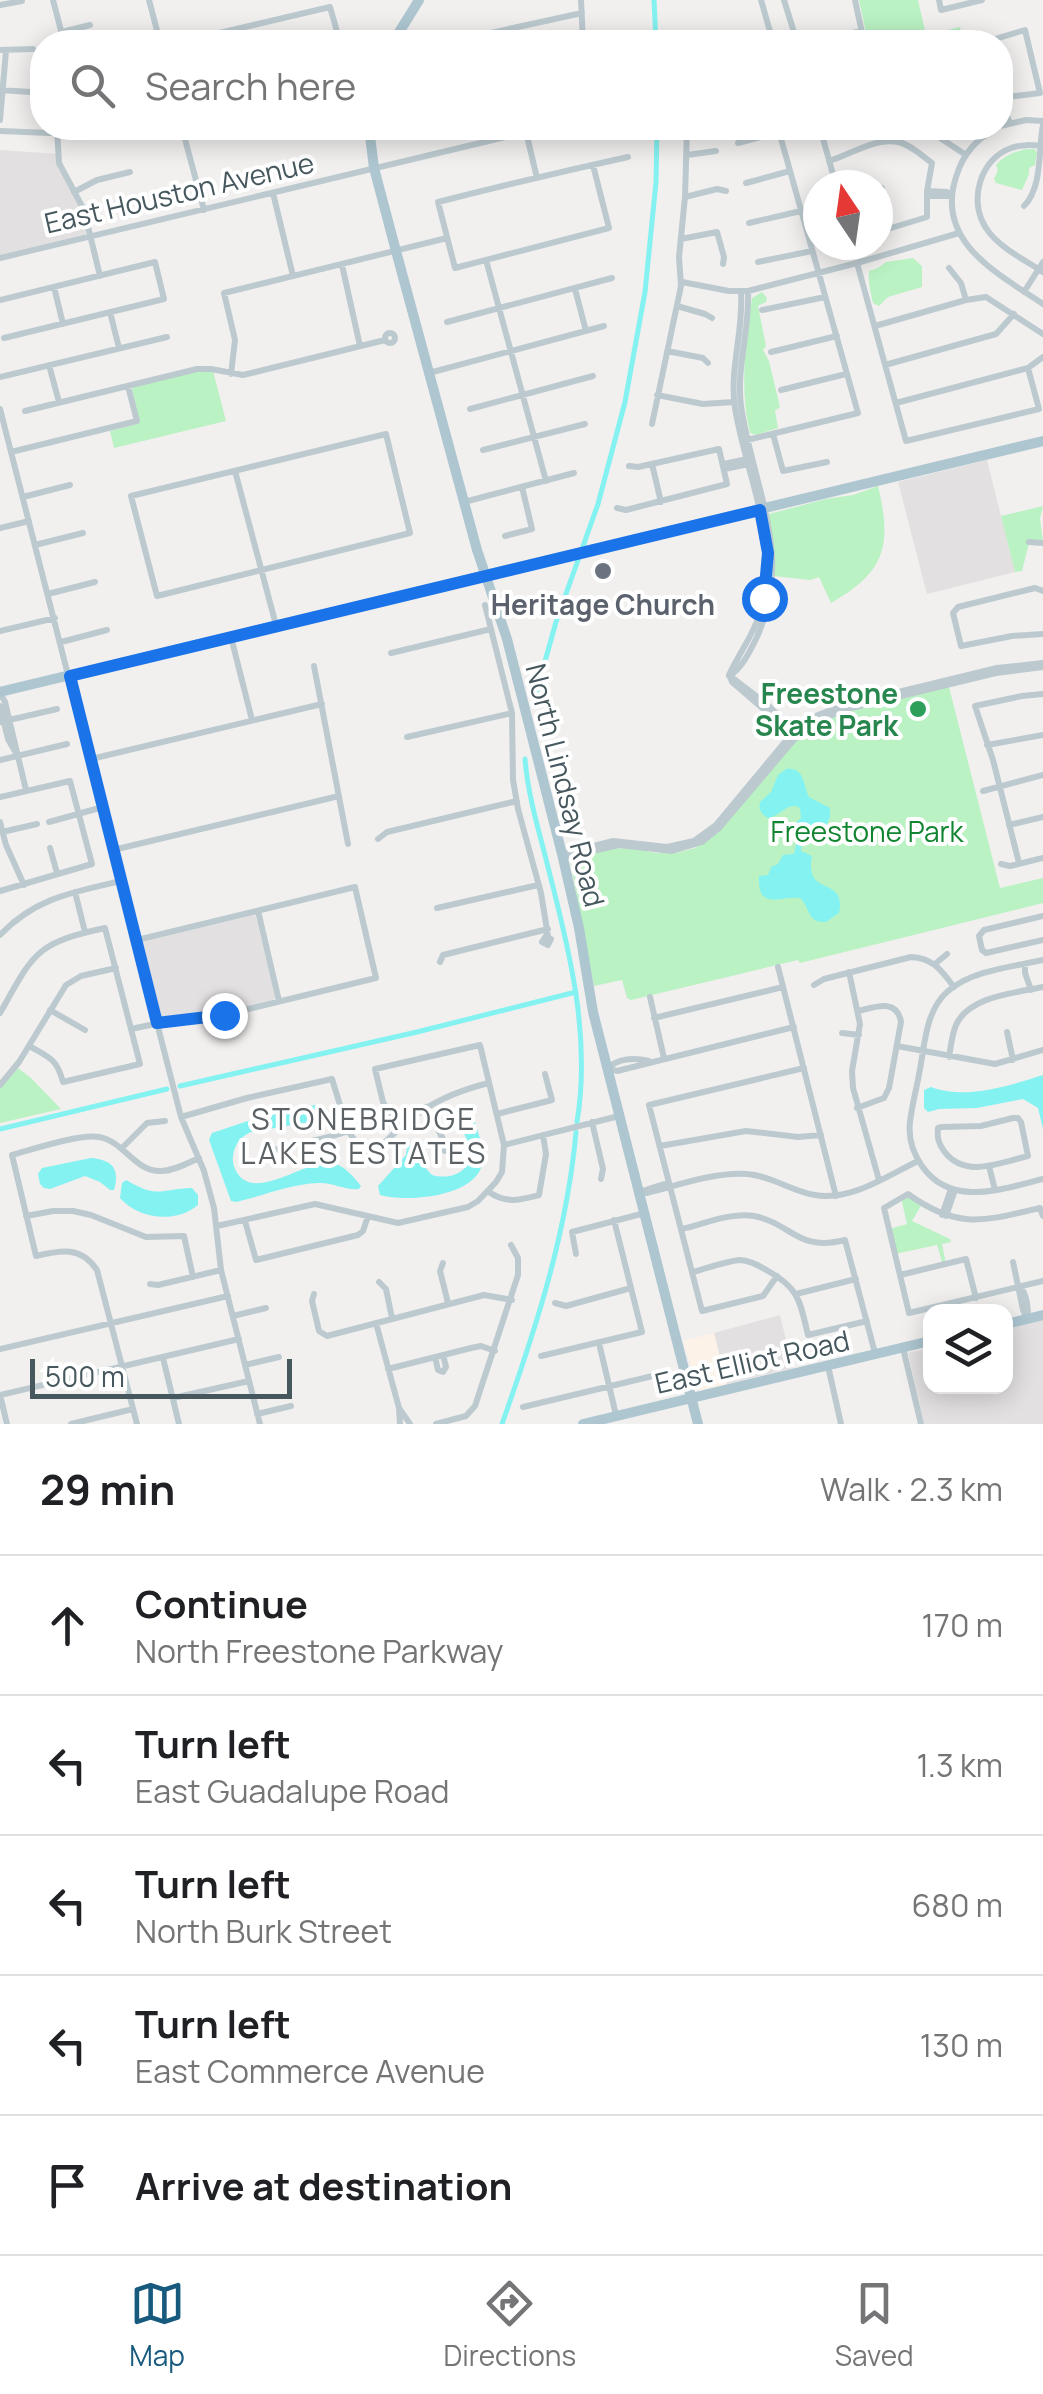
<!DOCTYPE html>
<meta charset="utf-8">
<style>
:root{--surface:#fff;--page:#f2f2f2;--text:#202124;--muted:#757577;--line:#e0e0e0;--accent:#175a7e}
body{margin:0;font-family:Manrope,sans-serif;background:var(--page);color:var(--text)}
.controls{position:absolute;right:30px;bottom:30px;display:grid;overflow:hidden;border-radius:20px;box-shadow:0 5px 25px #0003}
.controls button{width:90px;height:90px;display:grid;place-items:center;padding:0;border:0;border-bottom:2px solid var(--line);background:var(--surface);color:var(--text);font:50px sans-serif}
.compass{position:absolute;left:803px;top:170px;width:90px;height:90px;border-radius:50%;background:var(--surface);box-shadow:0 5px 25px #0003;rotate:347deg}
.scale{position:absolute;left:30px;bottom:25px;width:262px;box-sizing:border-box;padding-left:10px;border:5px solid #46585e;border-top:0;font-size:28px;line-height:35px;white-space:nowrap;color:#46585e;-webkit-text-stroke:8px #fff;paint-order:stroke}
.stop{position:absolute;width:30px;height:30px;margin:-22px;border:8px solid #1a73e8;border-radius:50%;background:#fff}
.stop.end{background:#1a73e8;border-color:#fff;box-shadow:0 2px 10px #0008}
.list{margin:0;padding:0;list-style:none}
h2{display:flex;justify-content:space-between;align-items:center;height:130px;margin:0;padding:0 40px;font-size:42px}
h2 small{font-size:32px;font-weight:400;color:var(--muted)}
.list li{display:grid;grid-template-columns:65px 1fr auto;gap:30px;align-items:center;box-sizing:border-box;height:140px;padding:0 40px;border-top:2px solid var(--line)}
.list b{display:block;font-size:38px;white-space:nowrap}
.list p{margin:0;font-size:32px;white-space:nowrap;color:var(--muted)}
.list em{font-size:32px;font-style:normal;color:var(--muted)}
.icon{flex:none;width:55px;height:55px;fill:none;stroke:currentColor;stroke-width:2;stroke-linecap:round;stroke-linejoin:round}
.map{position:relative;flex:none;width:1043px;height:1424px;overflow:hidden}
.search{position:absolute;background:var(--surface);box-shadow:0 5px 25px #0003;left:30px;right:30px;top:30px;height:110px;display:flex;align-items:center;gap:25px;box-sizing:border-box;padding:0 35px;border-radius:40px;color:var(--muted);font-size:38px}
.sheet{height:830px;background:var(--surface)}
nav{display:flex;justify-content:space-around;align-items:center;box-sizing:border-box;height:140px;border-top:2px solid var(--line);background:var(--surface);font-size:28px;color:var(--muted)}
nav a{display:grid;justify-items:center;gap:5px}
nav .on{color:var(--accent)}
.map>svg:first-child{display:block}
</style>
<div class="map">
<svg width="1043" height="1424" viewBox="0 0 1043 1424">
<rect width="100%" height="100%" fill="#f2efef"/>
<path fill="#fdf2e7" d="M714 1333 727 1384 699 1391 694 1385 690 1362 683 1341Z"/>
<path fill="#e3e0e1" d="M0 150 58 154 80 202 90 237 0 258Z
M987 460 1015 572 927 594 898 482Z
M255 914 276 999 209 1015 162 1019 142 945 143 942Z
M780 1315 793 1368 727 1384 714 1333Z
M1043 1320V1424H924L908 1353 910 1352 930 1349V1386H1006V1329Z"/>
<path fill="#baf2c3" d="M859 0H918L926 35 960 27 964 42H868Z
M1026 149H1035L1037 153 1035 165 1029 168V174L1022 190 996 183 994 179 998 170 996 165C1004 156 1014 152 1026 149Z
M913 258 922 266V287L888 297 879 306 873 303C870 292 868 280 869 271L878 268 886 262Z
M762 292 767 298 766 302 758 306 766 346 763 350 769 361 780 407 775 411 778 428 756 435 750 433C739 388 746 343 752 298Z
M198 370 213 371 226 421 114 448 110 431 138 424 139 418 132 389 134 386Z
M878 486C892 545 886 572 831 603L819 577 810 580 774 576 769 514 826 499 853 495Z
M1043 506 1040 518 1043 543H1029L1022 571 1015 572 1001 516Z
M949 687 1000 888 1043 878V903L800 963 798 960 631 1000 627 998 622 980 594 986 570 861 571 858 605 849 630 848 656 853H676L695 848 711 838 790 746 814 725 835 715Z
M18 1068 31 1078 61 1109 0 1123V1088Z
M908 1194 922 1204 912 1221 950 1239 951 1242 942 1244 946 1264 943 1265 937 1245 895 1254 889 1229 907 1224 901 1198Z"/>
<path fill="#84f2f1" d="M786 769C805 767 803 785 809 797L830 808V817L826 826 816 828 811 825 803 830 801 851 812 856C804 899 847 874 839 913L826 922C807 923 811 909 800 898 780 896 757 911 759 876L768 875 771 867 778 864 783 855 794 854 798 836 792 832 791 828 801 818 800 808C788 801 782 815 769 818 762 816 758 809 760 802L771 792 778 775Z
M1043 1075V1129L1038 1108 1023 1099 977 1108 939 1109 928 1112 924 1108V1090L931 1087C965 1100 1008 1086 1043 1075Z
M315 1105H322L327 1109 326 1116 322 1120 251 1132C243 1136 238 1140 235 1148 232 1156 232 1164 236 1171 254 1204 304 1160 331 1163 343 1164 354 1177 361 1186L359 1189C346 1191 333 1182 318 1183 291 1184 262 1196 236 1202L231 1201 209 1140 212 1133 257 1118Z
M464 1105 471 1110C475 1124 483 1143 483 1157 484 1197 407 1203 380 1195L378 1186 406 1155 407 1148 412 1144 417 1145 420 1162 432 1175C452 1181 475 1170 469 1146 466 1135 459 1125 455 1115L458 1108Z
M91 1158C113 1160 120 1169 114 1190H110L100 1182 85 1176 50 1189 44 1188 40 1184 38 1174 42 1168Z
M126 1180C158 1199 160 1189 192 1188L198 1195V1205C176 1224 138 1219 120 1198L122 1183Z"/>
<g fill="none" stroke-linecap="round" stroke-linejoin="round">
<path stroke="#84f2f1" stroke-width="5" d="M654 0 656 42
M533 704 556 622 598 504 625 402 645 292 656 182 657 128
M525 759C528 797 540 834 549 871 570 953 591 1037 577 1122
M180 1086 417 1032 576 992
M0 1129 167 1089
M502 1424C536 1328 567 1233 576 1132"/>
<path stroke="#bccacf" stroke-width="6" d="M53 0 64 42
M149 0 160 42
M581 0 583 42
M761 0 773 42
M784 0 797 42
M855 0 864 42
M939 0 941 10 982 0
M0 5 22 1
M62 32 90 25
M181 42 330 7 340 42
M449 42 582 13
M815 42 861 31
M985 42 1025 30 1040 93 1000 98
M0 50 33 49
M1 90 30 92 42 90
M1000 100 1010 123
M0 120 6 51
M1000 126 1026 120 1043 121
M57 128 59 163 84 210 100 276
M182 128 204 210
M820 128 836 185
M925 128 966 155
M997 128C977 138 964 153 957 174 933 241 997 273 1043 304
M0 131 75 134 101 128
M526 132 537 178
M738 143 779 132
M1043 146C1032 145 1022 144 1011 148 980 159 968 201 986 228 998 247 1025 260 1043 272
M687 155 716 151
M829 161C850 155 875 137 898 142 910 144 922 156 932 163L927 191V217L878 232
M593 165 609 228 455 268 438 202C501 186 564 171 628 157
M746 183 790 171
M878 189 882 188
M927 191 947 192 952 195
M74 192 97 180 130 172
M273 193 293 276
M927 196H951
M685 197 717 189 726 191
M1024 206C1043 187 1038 149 1043 125
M749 223 801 211
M681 239 717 232 724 257 723 264
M0 258 543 128
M486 260 546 481
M758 262 812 251
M857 263 906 441 1039 409 1028 368
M342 265 360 346
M949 268 961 283 966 300
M682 282 729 291H748L857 263 959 233
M54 287 63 324
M575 289 586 331
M1024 292 1043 262
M0 300 155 262 164 299 4 338
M677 306 705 314 712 318
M762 310 825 297
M110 312 119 348
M447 322 612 278
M875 326 966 300 986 297 1043 334
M385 338a5 5 0 1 1 10 0a5 5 0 1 1-10 0Z
M667 351 703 358 708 363
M771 352 837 336
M49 365 59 402
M885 365 996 334 1014 314
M429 373 604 326
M231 374 235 340 224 293 447 238
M0 377 167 337
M781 390 846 374
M657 395 703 404 734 402
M896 403 1028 368 1043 357
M0 409 181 1117 204 1171 214 1208 221 1270 260 1424
M470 409 593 376
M25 411 197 369H211L243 375 385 340
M652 424 681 286 679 257 685 197 687 128
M386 434 410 533 157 596 131 496Z
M773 434 783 471 827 462
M743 441 858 413 778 128
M483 450 585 424
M11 452 137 421 128 386
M652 464 661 502
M724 464 747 459
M725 469 753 463
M235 471 276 625
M23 497 70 485
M464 502 574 473
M617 508 626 510 727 484 719 449 638 467 629 466
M0 528 29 521
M505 536 532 529 522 487
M1029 542 1043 543
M35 545 83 533
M1043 591 1035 588 958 607 953 613 961 646 1012 636 1043 634
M48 594 95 582
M485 605 512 713 513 780 518 809 541 893 548 936
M0 631 55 618
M231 637 252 720
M61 642 107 630
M391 653 491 629
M314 666 348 844
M729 675C739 653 753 636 760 613 782 542 746 477 735 408 729 369 744 330 741 292
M729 676C742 668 749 653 756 639 795 557 753 488 741 406 736 368 750 329 748 291
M730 676 768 705 796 733
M730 677 732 682 767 712 792 738
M0 693 5 702 26 790
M0 706 8 739 17 755
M0 722 57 709
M407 737 512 713
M987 745 1043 735
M91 759 322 704
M0 760 67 744
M983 791 1043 775
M0 797 70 781 92 864 0 891
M0 822 6 845 24 885
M49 822 103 807
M1009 825 1043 817
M2 832 37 824
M378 839 387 832 517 801
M50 848 57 873
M113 850 339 796
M563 854 613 841 667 847 694 841 716 825 794 731 818 715 841 706 997 668 1043 663
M563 855 570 856 619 845 672 851 702 842 719 828 798 735 812 724 843 710 996 673 1043 667
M1019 863 993 760 975 706 1022 696 1043 694
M1001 864 1010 866 1043 858
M75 892 85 932
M437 908 538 885
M258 911 279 1001
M1043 916 984 930 979 936 982 950 986 953 1043 940
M0 935C35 898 73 892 121 881
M546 936 551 939 548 945 542 942Z
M1043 960C1012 967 973 970 948 991 926 1010 925 1042 920 1069 917 1087 912 1105 910 1122 908 1138 913 1153 922 1166 951 1208 1002 1189 1043 1179
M440 962 443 955 548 929
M935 964 947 954
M1025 964V973L1031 990
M778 967 836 1196
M849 972 860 1024 852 1071 853 1088 879 1180
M814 985 824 979 911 957C933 958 941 970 954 987
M650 997 664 1058
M50 1010 85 1030
M0 1013C34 953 35 943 105 928L140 1064 63 1082C57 1059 49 1057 29 1046
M654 1018 783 987
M131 1029 183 1018 215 1017 376 978 355 887 137 940
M1007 1032 1013 1060
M842 1033 859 1035
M897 1046 995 1064 1043 1050
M949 1057C951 1046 952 1034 956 1025 969 996 1015 993 1043 987
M609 1067C620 1058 636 1058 649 1061
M608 1068 617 1071 794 1027
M0 1085 19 1062 66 985 81 976 116 968
M426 1107 444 1141 445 1151
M857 1108 884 1098 889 1088 901 1022C897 998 875 1007 858 1011
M497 1114 552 1100 545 1074
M181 1117 247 1098 332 1079 348 1131 369 1160C405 1118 435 1096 489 1083
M1013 1118H1018L1021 1122 1028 1156C1000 1163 964 1179 944 1151 938 1143 937 1137 938 1128L942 1127 981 1126Z
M592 1122 603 1169 601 1179
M504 1145 619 1116
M660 1146 746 1131 798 1137 821 1135
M122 1148 147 1123 165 1121
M260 1158C285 1141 319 1143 348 1131
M989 1166 995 1190
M489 1192C506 1204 520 1200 539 1195L546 1154 543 1135
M639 1192 647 1193C679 1185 714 1172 747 1174 772 1176 791 1191 815 1195 852 1201 887 1176 918 1161
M639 1192 664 1184 670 1186
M942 1215 951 1189
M26 1216 53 1211H73L91 1215 146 1237 184 1236 193 1277
M946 1216 955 1190
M1043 1216 1040 1208C984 1221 958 1230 908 1194L884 1208 909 1313 1043 1281
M245 1221 256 1260 358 1235 363 1231 368 1216
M217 1226 315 1204 398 1223 468 1207 478 1201 496 1182 502 1172 504 1145 480 1045 375 1069 383 1102 398 1128
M682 1229C704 1224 731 1212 754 1216 793 1224 797 1252 845 1240L875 1353
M576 1254 572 1232 645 1213
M1013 1262 1023 1310 1027 1318
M443 1263 440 1271 448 1303
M693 1272C707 1268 724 1262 739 1260 750 1260 759 1266 768 1271 800 1289 800 1302 808 1335L867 1321
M900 1275 966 1259 976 1298
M777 1276 763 1296 702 1311 649 1105 804 1068
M379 1282 386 1289 392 1318
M150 1284 158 1285 221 1270
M1021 1288C1027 1295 1028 1309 1028 1318
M314 1294 312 1301 319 1331 327 1336 484 1295 512 1300
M796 1294 856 1279
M555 1303 566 1306 631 1288
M233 1316 266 1308
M376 1323 399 1408
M599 1343 616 1415
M903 1348 921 1424
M0 1349 228 1296
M541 1356 642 1332 614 1220
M435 1357 438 1370 443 1372 446 1367 443 1355
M163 1358 179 1424
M245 1365 279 1357
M828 1366 841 1424
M388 1369 471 1348 481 1346 495 1351
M0 1395 239 1339
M0 1395 7 1424
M173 1398 249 1381
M523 1407 661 1374
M257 1414 291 1406
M71 1424 133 1409
M137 1424 97 1270C81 1246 61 1250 36 1256L12 1155C34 1149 78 1134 99 1137 124 1141 135 1172 161 1171 174 1171 188 1163 199 1158
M400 1424 399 1408 410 1424
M436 1424 466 1416 475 1406 518 1275V1258L511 1245"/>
<path stroke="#adc6d0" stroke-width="10" d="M393 42 419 0
M369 128 374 168 396 251 477 550 507 639 562 854 579 928 593 1012 698 1424
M0 692 1043 441
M1006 1324 1043 1315
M583 1424 930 1341"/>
</g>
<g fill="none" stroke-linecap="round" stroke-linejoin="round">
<path stroke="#1a73e8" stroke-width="12" d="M224 1015 157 1023 70 676 760 510 768 553 764 598"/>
</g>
<circle fill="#6b7280" stroke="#fff" stroke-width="4" cx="603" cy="571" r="10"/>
<circle fill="#2e9e5b" stroke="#fff" stroke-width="4" cx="918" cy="709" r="10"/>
<g text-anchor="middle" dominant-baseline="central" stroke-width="8" stroke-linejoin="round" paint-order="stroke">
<g font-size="28" fill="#46585e" stroke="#fff">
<text transform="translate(179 192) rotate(-13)">East Houston Avenue</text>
<text transform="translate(566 785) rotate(76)">North Lindsay Road</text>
<text transform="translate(752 1361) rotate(-13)">East Elliot Road</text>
</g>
<g font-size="28" font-weight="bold" fill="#5b616d" stroke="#fff">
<text x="603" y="604">Heritage Church</text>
</g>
<g font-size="28" font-weight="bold" fill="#27864d" stroke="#fff" text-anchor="end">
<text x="898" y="693">Freestone<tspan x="898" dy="32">Skate Park</tspan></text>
</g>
<g font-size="28" fill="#118531" stroke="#fff">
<text x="867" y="831">Freestone Park</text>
</g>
<g font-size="30" letter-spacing="2.5" fill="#5b6164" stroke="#fff">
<text x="364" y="1118">STONEBRIDGE<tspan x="364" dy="34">LAKES ESTATES</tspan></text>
</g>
</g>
</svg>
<div class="controls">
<button><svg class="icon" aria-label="layers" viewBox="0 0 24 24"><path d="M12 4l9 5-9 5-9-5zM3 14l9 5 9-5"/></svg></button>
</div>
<svg class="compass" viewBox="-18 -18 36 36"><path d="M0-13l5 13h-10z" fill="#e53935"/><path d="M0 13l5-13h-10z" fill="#757577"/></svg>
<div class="scale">500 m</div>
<div class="stop" style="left:764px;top:598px"></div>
<div class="stop end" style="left:224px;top:1015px"></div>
<div class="search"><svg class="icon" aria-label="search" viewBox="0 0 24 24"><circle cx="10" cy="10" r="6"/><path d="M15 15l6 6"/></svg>Search here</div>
</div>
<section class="sheet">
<h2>29 min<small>Walk · 2.3 km</small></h2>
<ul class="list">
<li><svg class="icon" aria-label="ahead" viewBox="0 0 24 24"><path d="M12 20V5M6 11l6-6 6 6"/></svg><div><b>Continue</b><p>North Freestone Parkway</p></div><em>170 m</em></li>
<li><svg class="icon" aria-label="left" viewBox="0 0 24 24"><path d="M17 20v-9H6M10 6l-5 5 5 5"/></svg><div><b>Turn left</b><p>East Guadalupe Road</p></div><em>1.3 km</em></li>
<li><svg class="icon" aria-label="left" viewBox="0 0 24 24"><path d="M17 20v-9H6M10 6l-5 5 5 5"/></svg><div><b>Turn left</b><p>North Burk Street</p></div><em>680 m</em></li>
<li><svg class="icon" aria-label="left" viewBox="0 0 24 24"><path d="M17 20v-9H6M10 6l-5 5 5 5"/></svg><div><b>Turn left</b><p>East Commerce Avenue</p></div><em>130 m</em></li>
<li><svg class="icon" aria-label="arrive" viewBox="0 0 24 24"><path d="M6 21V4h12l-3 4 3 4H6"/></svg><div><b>Arrive at destination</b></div></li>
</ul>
</section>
<nav>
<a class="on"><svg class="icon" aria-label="map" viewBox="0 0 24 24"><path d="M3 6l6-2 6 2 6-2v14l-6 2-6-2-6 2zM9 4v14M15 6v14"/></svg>Map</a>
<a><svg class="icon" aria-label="directions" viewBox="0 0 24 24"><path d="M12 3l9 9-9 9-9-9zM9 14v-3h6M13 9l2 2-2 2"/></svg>Directions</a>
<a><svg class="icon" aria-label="saved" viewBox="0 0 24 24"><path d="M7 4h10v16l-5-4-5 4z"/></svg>Saved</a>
</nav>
